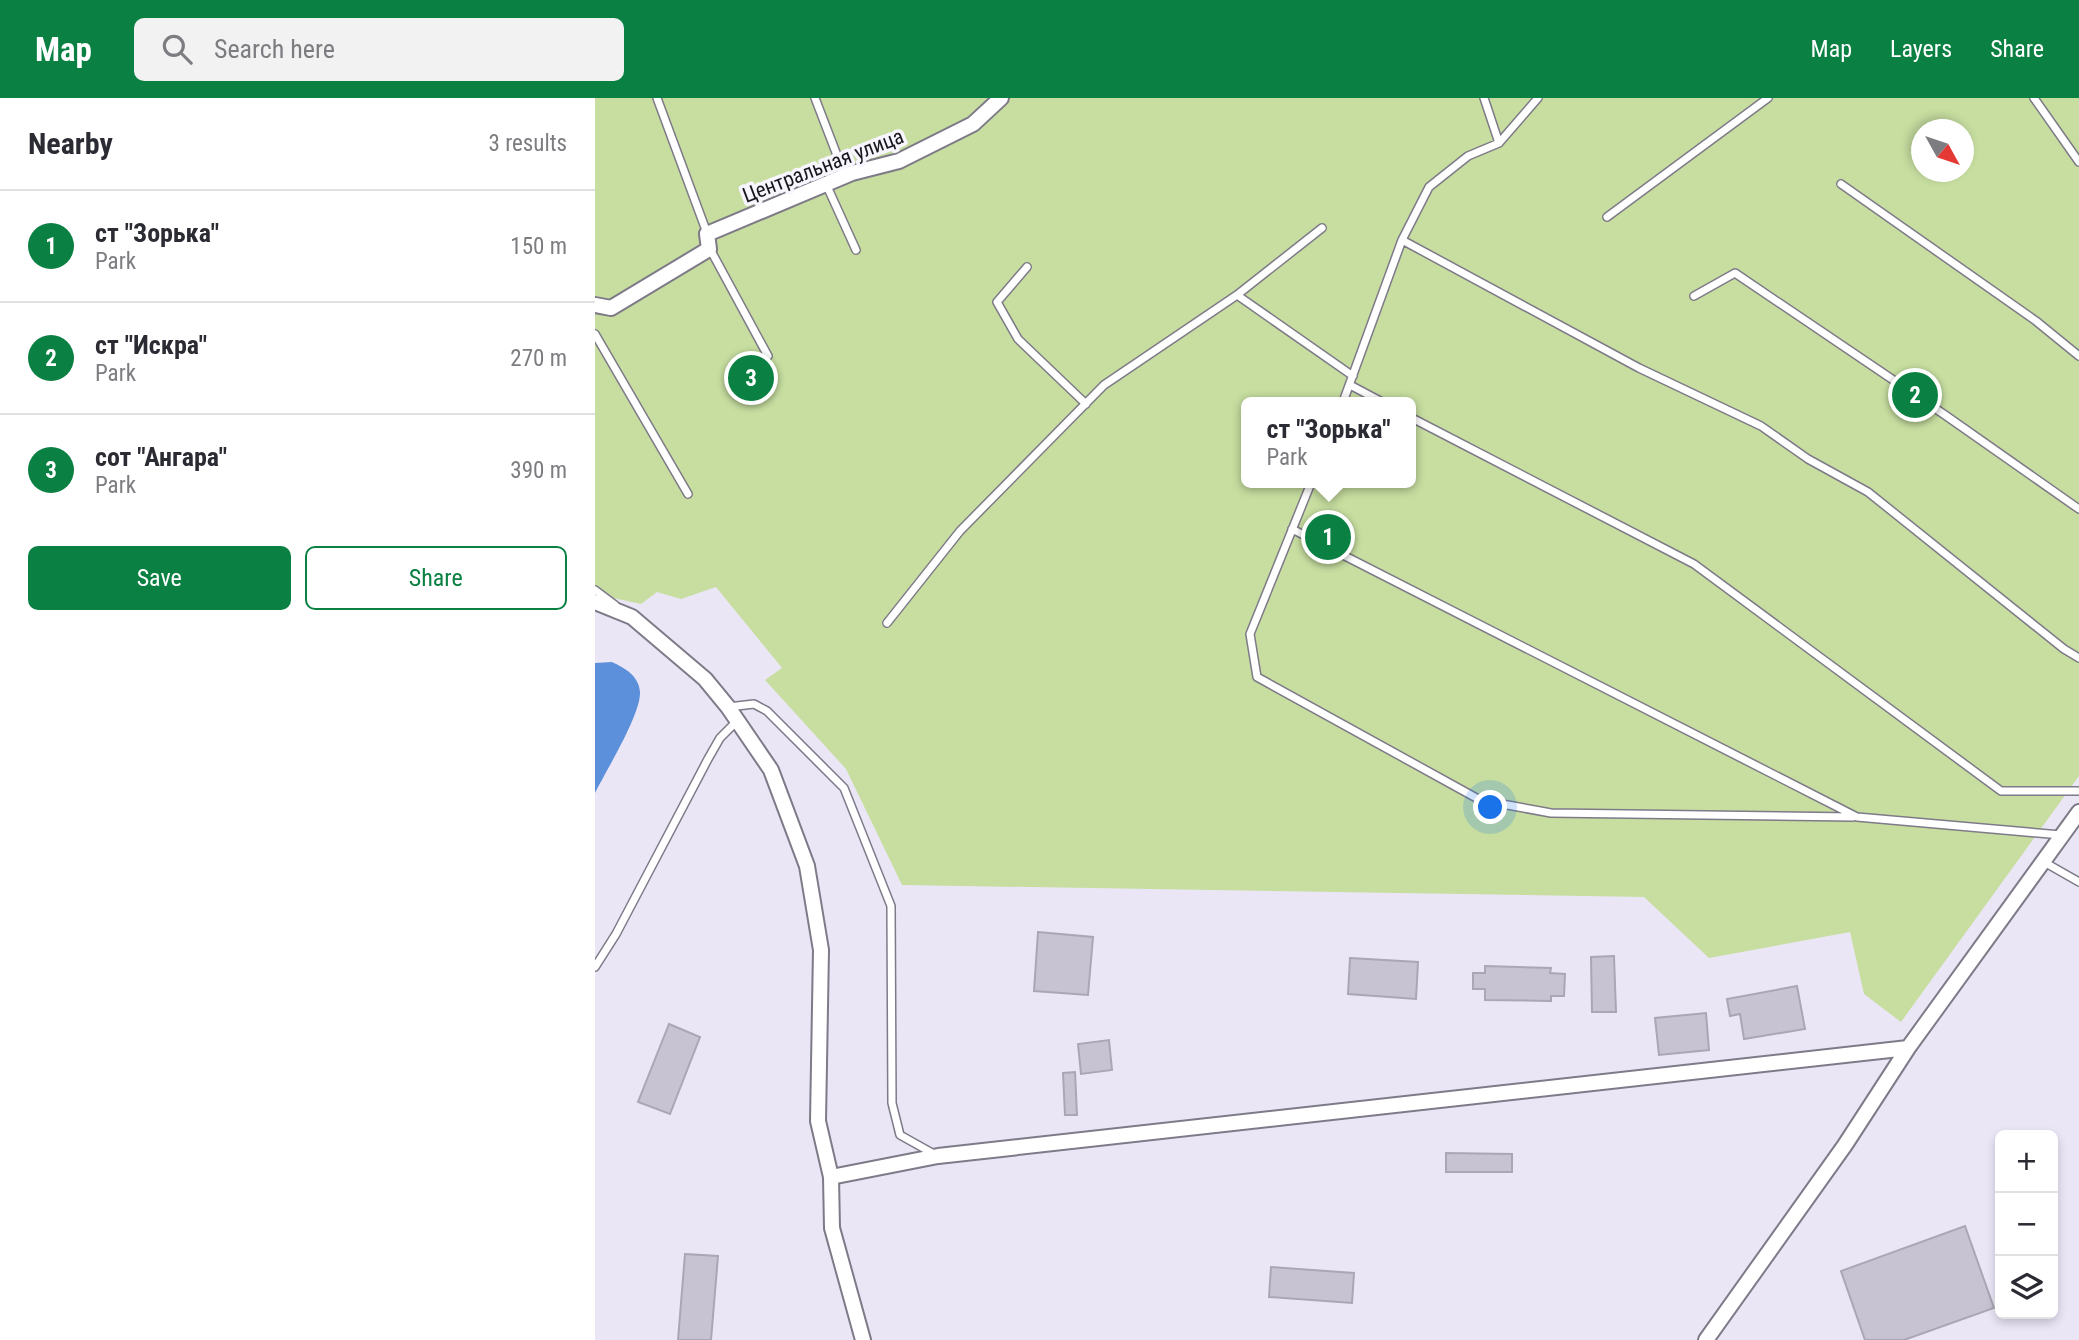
<!DOCTYPE html>
<meta charset="utf-8">
<style>
:root{--surface:#fff;--page:#f2f2f3;--text:#2b2b33;--muted:#7c7c81;--line:#e1e1e2;--accent:#0b8043}
body{margin:0;font-family:"Roboto Condensed",sans-serif;background:var(--page);color:var(--text)}
.controls{position:absolute;right:21px;bottom:21px;display:grid;overflow:hidden;border-radius:10px;box-shadow:0 4px 10px #0003}
.controls button{width:63px;height:63px;display:grid;place-items:center;padding:0;border:0;border-bottom:2px solid var(--line);background:var(--surface);color:var(--text);font:35px sans-serif}
.compass{position:absolute;left:1316px;top:21px;width:63px;height:63px;border-radius:50%;background:var(--surface);box-shadow:0 4px 10px #0003;rotate:130deg}
.you{position:absolute;left:896px;top:710px;width:24px;height:24px;margin:-18px;border:5px solid #fff;border-radius:50%;background:#1a73e8;box-shadow:0 0 0 10px #1a73e833}
.badge{display:grid;place-items:center;width:46px;height:46px;border-radius:50%;background:var(--accent);color:#fff;font-size:23px;font-weight:700}
.pin{position:absolute;translate:-50% -50%;border:4px solid #fff;box-shadow:0 2px 7px #0006}
.popup{position:absolute;left:646px;top:299px;width:175px;height:91px;box-sizing:border-box;display:grid;place-content:center;border-radius:10px;background:var(--surface);filter:drop-shadow(0 2px 5px #0005);font-size:23px;white-space:nowrap;color:var(--muted)}
.popup b{font-size:26px;color:var(--text)}
.popup::after{content:'';position:absolute;left:50%;top:100%;margin-left:-14px;border:14px solid transparent;border-top-color:var(--surface)}
.list{margin:0;padding:0;list-style:none}
h2{display:flex;justify-content:space-between;align-items:center;height:91px;margin:0;padding:0 28px;font-size:30px}
h2 small{font-size:23px;font-weight:400;color:var(--muted)}
.list li{display:grid;grid-template-columns:46px 1fr auto;gap:21px;align-items:center;box-sizing:border-box;height:112px;padding:0 28px;border-top:2px solid var(--line)}
.list b{display:block;font-size:26px;white-space:nowrap}
.list p{margin:0;font-size:23px;white-space:nowrap;color:var(--muted)}
.list em{font-size:23px;font-style:normal;color:var(--muted)}
.actions{display:flex;gap:14px;padding:21px 28px}
.actions a{flex:1;padding:16px 0;border:2px solid var(--accent);border-radius:10px;text-align:center;font-size:24px;color:var(--accent)}
.actions .main{background:var(--accent);color:#fff}
.icon{flex:none;width:38px;height:38px;fill:none;stroke:currentColor;stroke-width:2;stroke-linecap:round;stroke-linejoin:round}
.map{position:relative;flex:none;width:1484px;height:1242px;overflow:hidden}
header{display:flex;align-items:center;gap:42px;box-sizing:border-box;height:98px;padding:0 35px;background:var(--accent);color:#fff}
header strong{font-size:33px}
nav{display:flex;gap:38px;margin-inline-start:auto;font-size:24px}
.search{width:490px;height:63px;background:var(--page);display:flex;align-items:center;gap:18px;box-sizing:border-box;padding:0 24px;border-radius:10px;color:var(--muted);font-size:26px}
main{display:flex}
aside{flex:1;background:var(--surface)}
.map>svg:first-child{display:block}
</style>
<header>
<strong>Map</strong>
<div class="search"><svg class="icon" aria-label="search" viewBox="0 0 24 24"><circle cx="10" cy="10" r="6"/><path d="M15 15l6 6"/></svg>Search here</div>
<nav><a>Map</a><a>Layers</a><a>Share</a></nav>
</header>
<main>
<aside>
<h2>Nearby<small>3 results</small></h2>
<ul class="list">
<li><span class="badge">1</span><div><b>ст &quot;Зорька&quot;</b><p>Park</p></div><em>150 m</em></li>
<li><span class="badge">2</span><div><b>ст &quot;Искра&quot;</b><p>Park</p></div><em>270 m</em></li>
<li><span class="badge">3</span><div><b>сот &quot;Ангара&quot;</b><p>Park</p></div><em>390 m</em></li>
</ul>
<div class="actions"><a class="main">Save</a><a>Share</a></div>
</aside>
<div class="map">
<svg width="1484" height="1242" viewBox="0 0 1484 1242">
<rect width="100%" height="100%" fill="#ebe6f6"/>
<path fill="#c7dea0" fill-rule="evenodd" d="M0 0H1484V678L1306 924 1269 896 1255 834 1114 860 1049 799 307 787 251 671 170 582 187 570 121 489 86 501 62 494 46 506 0 496ZM1326 32H1368V74H1326ZM651 304H815V385H651Z"/>
<path fill="#5d90da" d="M17 564C30 570 44 578 45 594 46 616 11 673 0 695V565Z"/>
<path fill="#c7c3d3" stroke="#aaa6b5" stroke-width="2" d="M443 834 498 839 493 897 439 893Z
M1019 858 1021 914H997L996 859Z
M755 860 823 864 821 901 753 896Z
M890 868 956 870 955 875 970 876 969 898H956V903L890 902V891H878V875H890Z
M1202 888 1210 931 1149 941 1145 916 1135 918 1132 901Z
M1111 915 1114 952 1064 957 1060 920Z
M74 926 105 939 75 1016 43 1004Z
M514 942 517 972 486 976 483 946Z
M480 974 482 1017H470L468 975Z
M851 1055 917 1056V1074H851Z
M1370 1128 1399 1210 1309 1242H1270L1246 1173Z
M90 1156 123 1158 116 1242H83Z
M676 1169 759 1175 757 1205 674 1199Z"/>
<g fill="none" stroke-linecap="round" stroke-linejoin="round">
<defs>
<path id="service" d="M62 0 112 135
M220 0 250 78
M889 0 904 45
M1439 0 1484 64
M231 86 261 152
M1246 86 1441 223 1484 258
M1012 119 1173 0
M807 142 1044 270 1166 328 1213 361 1273 394 1469 551 1484 560
M115 151 173 258
M432 169 402 204 423 241 491 306
M642 197 727 130
M1099 198 1140 175 1350 317 1484 411
M0 236 93 396
M755 287 787 304
M748 304 807 142 834 89 873 58 904 45 943 0
M815 319 1099 466 1406 693H1484
M716 385 655 536 662 579 885 702 956 715 1258 719
M697 431 1262 719 1466 737
M0 492 20 507
M292 525 365 433 509 287 642 197 758 278
M133 609 159 606 172 613 249 690 296 808 297 1005 305 1037 339 1056
M1449 764 1484 784
M0 869 21 836 113 661 125 640 142 623"/>
<path id="minor" d="M0 207 16 210 114 151 112 136 257 75 304 63 378 26 406 0
M0 504 37 519 110 581 133 609 176 672 212 768 226 852 223 1023 236 1079 237 1130 268 1242
M236 1079 343 1058 1313 950
M1111 1242 1250 1047 1313 950 1484 714"/>
</defs>
<use href="#service" stroke="#7e7a88" stroke-width="10"/>
<use href="#minor" stroke="#7e7a88" stroke-width="18"/>
<use href="#service" stroke="#fff" stroke-width="7"/>
<use href="#minor" stroke="#fff" stroke-width="14"/>
</g>
<g text-anchor="middle" dominant-baseline="central" stroke-width="7" stroke-linejoin="round" paint-order="stroke">
<g font-size="21" fill="#18171c" stroke="#f7f5fe">
<text transform="translate(228 68) rotate(-21)">Центральная улица</text>
</g>
</g>
</svg>
<div class="controls">
<button>+</button>
<button>−</button>
<button><svg class="icon" aria-label="layers" viewBox="0 0 24 24"><path d="M12 4l9 5-9 5-9-5zM3 14l9 5 9-5"/></svg></button>
</div>
<svg class="compass" viewBox="-18 -18 36 36"><path d="M0-13l5 13h-10z" fill="#e53935"/><path d="M0 13l5-13h-10z" fill="#7c7c81"/></svg>
<div class="you"></div>
<div class="pin badge" style="left:733px;top:439px">1</div>
<div class="popup"><b>ст &quot;Зорька&quot;</b>Park</div>
<div class="pin badge" style="left:1320px;top:297px">2</div>
<div class="pin badge" style="left:156px;top:280px">3</div>
</div>
</main>
